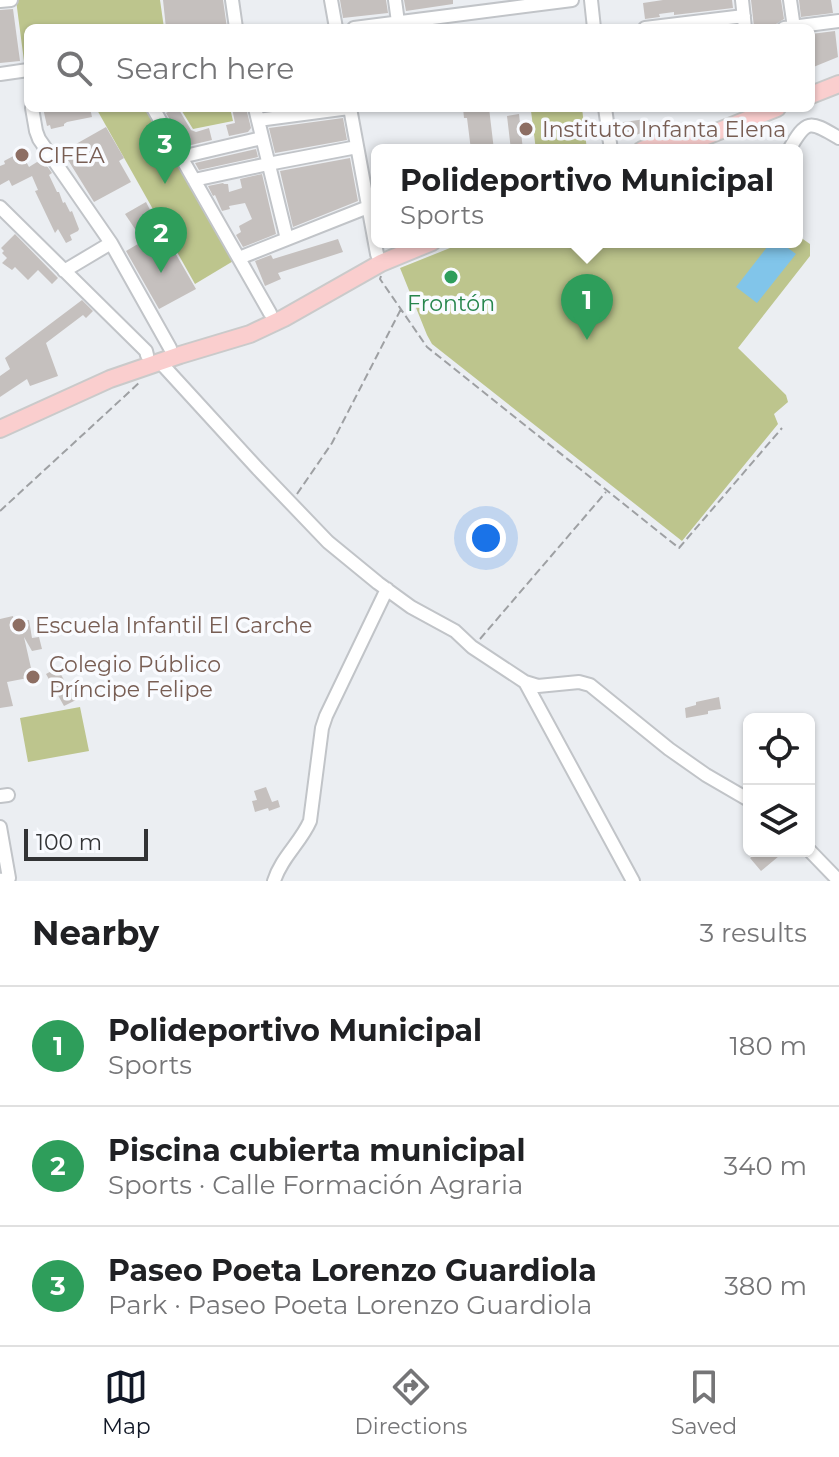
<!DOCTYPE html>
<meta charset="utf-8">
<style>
:root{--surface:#fff;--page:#f2f2f2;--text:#202124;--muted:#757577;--line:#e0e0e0;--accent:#111827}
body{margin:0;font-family:Montserrat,sans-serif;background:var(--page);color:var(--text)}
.controls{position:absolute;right:24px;bottom:24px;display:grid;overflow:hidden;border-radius:12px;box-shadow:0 2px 6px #0004}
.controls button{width:72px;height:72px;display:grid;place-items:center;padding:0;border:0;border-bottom:2px solid var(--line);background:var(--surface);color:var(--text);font:40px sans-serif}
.scale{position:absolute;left:24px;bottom:20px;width:124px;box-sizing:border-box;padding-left:8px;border:4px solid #323335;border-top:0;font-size:22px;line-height:28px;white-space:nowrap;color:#323335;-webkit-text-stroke:6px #f9fbff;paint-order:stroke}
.you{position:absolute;left:486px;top:538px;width:28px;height:28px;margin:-20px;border:6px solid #fff;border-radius:50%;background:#1a73e8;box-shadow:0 0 0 12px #1a73e833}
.badge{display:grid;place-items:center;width:52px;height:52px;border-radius:50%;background:var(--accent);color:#fff;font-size:26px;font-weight:700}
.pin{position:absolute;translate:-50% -66px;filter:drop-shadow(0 2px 4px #0008)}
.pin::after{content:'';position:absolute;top:42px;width:28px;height:24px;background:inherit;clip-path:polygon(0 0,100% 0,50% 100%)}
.popup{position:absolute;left:371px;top:144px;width:432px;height:104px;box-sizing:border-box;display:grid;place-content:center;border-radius:12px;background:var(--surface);filter:drop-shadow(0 2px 6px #0005);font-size:26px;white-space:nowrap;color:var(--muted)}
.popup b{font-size:30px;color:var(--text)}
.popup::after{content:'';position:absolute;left:50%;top:100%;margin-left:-16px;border:16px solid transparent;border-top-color:var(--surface)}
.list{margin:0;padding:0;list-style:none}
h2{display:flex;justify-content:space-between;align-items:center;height:104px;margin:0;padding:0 32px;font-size:34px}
h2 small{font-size:26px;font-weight:400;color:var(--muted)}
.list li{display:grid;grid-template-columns:52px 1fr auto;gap:24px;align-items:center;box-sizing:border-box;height:120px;padding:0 32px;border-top:2px solid var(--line)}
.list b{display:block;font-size:30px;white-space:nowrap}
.list p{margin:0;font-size:26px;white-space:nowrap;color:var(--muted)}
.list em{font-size:26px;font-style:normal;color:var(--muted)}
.icon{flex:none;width:44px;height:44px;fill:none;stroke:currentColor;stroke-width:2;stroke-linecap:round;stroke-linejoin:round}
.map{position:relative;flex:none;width:839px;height:881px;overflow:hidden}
.search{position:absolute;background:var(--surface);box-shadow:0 2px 6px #0004;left:24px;right:24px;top:24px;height:88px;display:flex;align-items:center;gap:20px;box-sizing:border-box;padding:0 28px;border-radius:12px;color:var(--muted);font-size:30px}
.sheet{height:464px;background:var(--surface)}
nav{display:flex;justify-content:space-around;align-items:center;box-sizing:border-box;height:112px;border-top:2px solid var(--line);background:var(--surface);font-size:22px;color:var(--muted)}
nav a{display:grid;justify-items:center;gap:4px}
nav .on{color:var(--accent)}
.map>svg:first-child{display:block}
</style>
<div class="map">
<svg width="839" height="881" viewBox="0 0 839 881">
<rect width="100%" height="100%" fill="#ebeef2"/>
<path fill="#bdc58d" d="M16 0H160L164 28H28V60L24 61Z
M96 108H147L235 260 195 284Z
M180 108H230L233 121 193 129Z
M553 108H582L587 150H536L531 111Z
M797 235 810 244V256L738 348 786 395 788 402 774 414 778 424 682 541 432 344 427 335 400 268 465 242H797Z
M80 707 89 751 28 762 20 718Z"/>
<path fill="#81c5ea" d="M771 242H780L796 254 757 303 736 287Z"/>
<path fill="#c5c0be" d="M163 0H223L227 28H166Z
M340 0H386L388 13 343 18Z
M404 0H453V4L406 11Z
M663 0H732L733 8 674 15V12L659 14 660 17 645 19 643 3Z
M751 0H781L784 19 776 24 754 27Z
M799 0H831L833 13 801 17Z
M13 9 20 61 0 63V10Z
M835 31 838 57 811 68V34Z
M43 108H90L92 117 67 122 64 124V126L51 129 50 125 47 126Z
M176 108H178L191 130 196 132 209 128 212 140 191 145 183 142 166 113Z
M232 108H246L251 128 248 132 229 136 226 125 235 123Z
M463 108H489L494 150H471L467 118H464Z
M519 114 523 150H511L507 116Z
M343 118 347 140 275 153 269 128Z
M646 119 647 131 630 137 618 135 616 123Z
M106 127 124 158 119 161 131 182 94 202 68 160 82 153 76 144Z
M256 149 258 157 199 170 195 163Z
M21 152 29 167 37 162 41 164 44 162 52 173 49 175 57 192H59L63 203 65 202 70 212 72 211 79 229 78 231 70 235 72 240 66 243 58 229 55 233 35 191 38 190 32 176 12 186 9 180 0 185V166L5 164 4 161Z
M350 158 358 201 293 227 280 171Z
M262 174 276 234 243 247 236 235 241 232 239 226 252 219 245 203 229 206 230 209 222 211 215 195 213 196 208 186 223 183 224 184H228L229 192 242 188 240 179Z
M146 202 161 231 162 230 196 289 159 309 126 251 143 241 125 214Z
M15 234 58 278 52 284 38 270 28 280 15 267 12 270 2 263 7 258 2 253 4 251 1 248Z
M338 239 343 252 278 273 281 279 265 286 255 261 271 255 273 259Z
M82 300 93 311 86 318 83 315 46 343 58 376 30 386 27 379 0 397V376L10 369 5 358Z
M13 616 14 622 29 620 32 638 39 637 42 649 32 651 24 637 33 677 7 682 13 706 0 708V619Z
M57 668 76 700 64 706 46 674Z
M719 697 721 709 708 711V714L686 718 685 708 696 705V702Z
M266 787 272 802 278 800 280 807 269 811 268 808 255 812 252 801 257 800 254 791Z
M759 851H785L761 871 750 858Z"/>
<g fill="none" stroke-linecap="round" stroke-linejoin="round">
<defs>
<path id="minor" d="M232 0 236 28
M331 0 336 28
M395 0 398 22
M591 0 594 28
M742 0 745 28
M790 0 794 28
M0 1 11 0
M354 28 572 0
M645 28 744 16
M784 28 839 21
M0 74 28 70
M32 108 36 131 39 139 111 243 170 348
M153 108 270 313
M255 108 287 239
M350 108 377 254 381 263
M605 108 611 150
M258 120 349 108
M789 150C807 118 810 121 839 138
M181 157 262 138
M194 180 268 164 357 147
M0 207 146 351 147 355
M239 258 368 207
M64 271 111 243
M160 362 258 469 328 542 378 583 411 607 455 631 472 647 525 682 538 686 579 682 590 685 669 749 706 775 749 800
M525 682 633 881
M0 796 8 795
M0 827 9 878 0 880
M809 850 839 881
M274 881C281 858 301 842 310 821L322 728 326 716 387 589"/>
<path id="major" d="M811 95 839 84
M642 150 683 134
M671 150 777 108
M0 429 110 379 180 355 250 334 284 318 381 263 432 242"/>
</defs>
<use href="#minor" stroke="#c1c4c8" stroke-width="16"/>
<use href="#major" stroke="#cacaca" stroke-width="20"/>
<path stroke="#9ea0a3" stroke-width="2" stroke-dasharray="8 4" stroke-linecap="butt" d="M381 276 380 279 427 347 679 548 782 428
M297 494 332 443 401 309
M0 511 140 382
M480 639 606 492"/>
<use href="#minor" stroke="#fff" stroke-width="12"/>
<use href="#major" stroke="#facece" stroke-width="16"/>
</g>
<g fill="#8d6e63" stroke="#f9fbff" stroke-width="3">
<circle cx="526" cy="129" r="8"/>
<circle cx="22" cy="155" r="8"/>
<circle cx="19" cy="625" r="8"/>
<circle cx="33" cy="677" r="8"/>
</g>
<circle fill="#2e9e5b" stroke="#f9fbff" stroke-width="3" cx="451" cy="277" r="8"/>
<g text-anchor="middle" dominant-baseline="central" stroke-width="7" stroke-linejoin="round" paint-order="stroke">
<g font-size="22" fill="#785e54" stroke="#f9fbff" text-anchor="start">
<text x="542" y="129">Instituto Infanta Elena</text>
<text x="38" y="155">CIFEA</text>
<text x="35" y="625">Escuela Infantil El Carche</text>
<text x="49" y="664">Colegio Público<tspan x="49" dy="25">Príncipe Felipe</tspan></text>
</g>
<g font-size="22" fill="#27864d" stroke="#f9fbff">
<text x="451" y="303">Frontón</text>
</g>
</g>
</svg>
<div class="controls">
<button><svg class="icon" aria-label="locate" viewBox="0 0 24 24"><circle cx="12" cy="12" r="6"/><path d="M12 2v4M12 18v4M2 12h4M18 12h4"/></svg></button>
<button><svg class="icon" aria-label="layers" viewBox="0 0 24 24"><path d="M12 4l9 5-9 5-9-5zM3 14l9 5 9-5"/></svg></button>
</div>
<div class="scale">100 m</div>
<div class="you"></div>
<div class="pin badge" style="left:587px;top:340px;background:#2e9e5b">1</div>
<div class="popup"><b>Polideportivo Municipal</b>Sports</div>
<div class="pin badge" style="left:161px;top:273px;background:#2e9e5b">2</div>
<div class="pin badge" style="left:165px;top:184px;background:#2e9e5b">3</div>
<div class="search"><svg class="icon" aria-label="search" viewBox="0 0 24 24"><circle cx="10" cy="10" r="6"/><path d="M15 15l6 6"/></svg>Search here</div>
</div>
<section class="sheet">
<h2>Nearby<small>3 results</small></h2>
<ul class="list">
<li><span class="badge" style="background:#2e9e5b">1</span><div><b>Polideportivo Municipal</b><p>Sports</p></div><em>180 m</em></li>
<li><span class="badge" style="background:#2e9e5b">2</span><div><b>Piscina cubierta municipal</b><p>Sports · Calle Formación Agraria</p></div><em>340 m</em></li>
<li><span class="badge" style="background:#2e9e5b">3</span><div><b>Paseo Poeta Lorenzo Guardiola</b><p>Park · Paseo Poeta Lorenzo Guardiola</p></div><em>380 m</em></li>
</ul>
</section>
<nav>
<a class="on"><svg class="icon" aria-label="map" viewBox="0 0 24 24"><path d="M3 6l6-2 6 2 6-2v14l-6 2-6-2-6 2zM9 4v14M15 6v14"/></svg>Map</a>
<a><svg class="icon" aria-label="directions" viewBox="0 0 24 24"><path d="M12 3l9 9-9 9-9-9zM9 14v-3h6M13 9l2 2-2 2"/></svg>Directions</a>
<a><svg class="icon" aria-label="saved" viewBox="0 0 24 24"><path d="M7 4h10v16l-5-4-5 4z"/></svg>Saved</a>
</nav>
